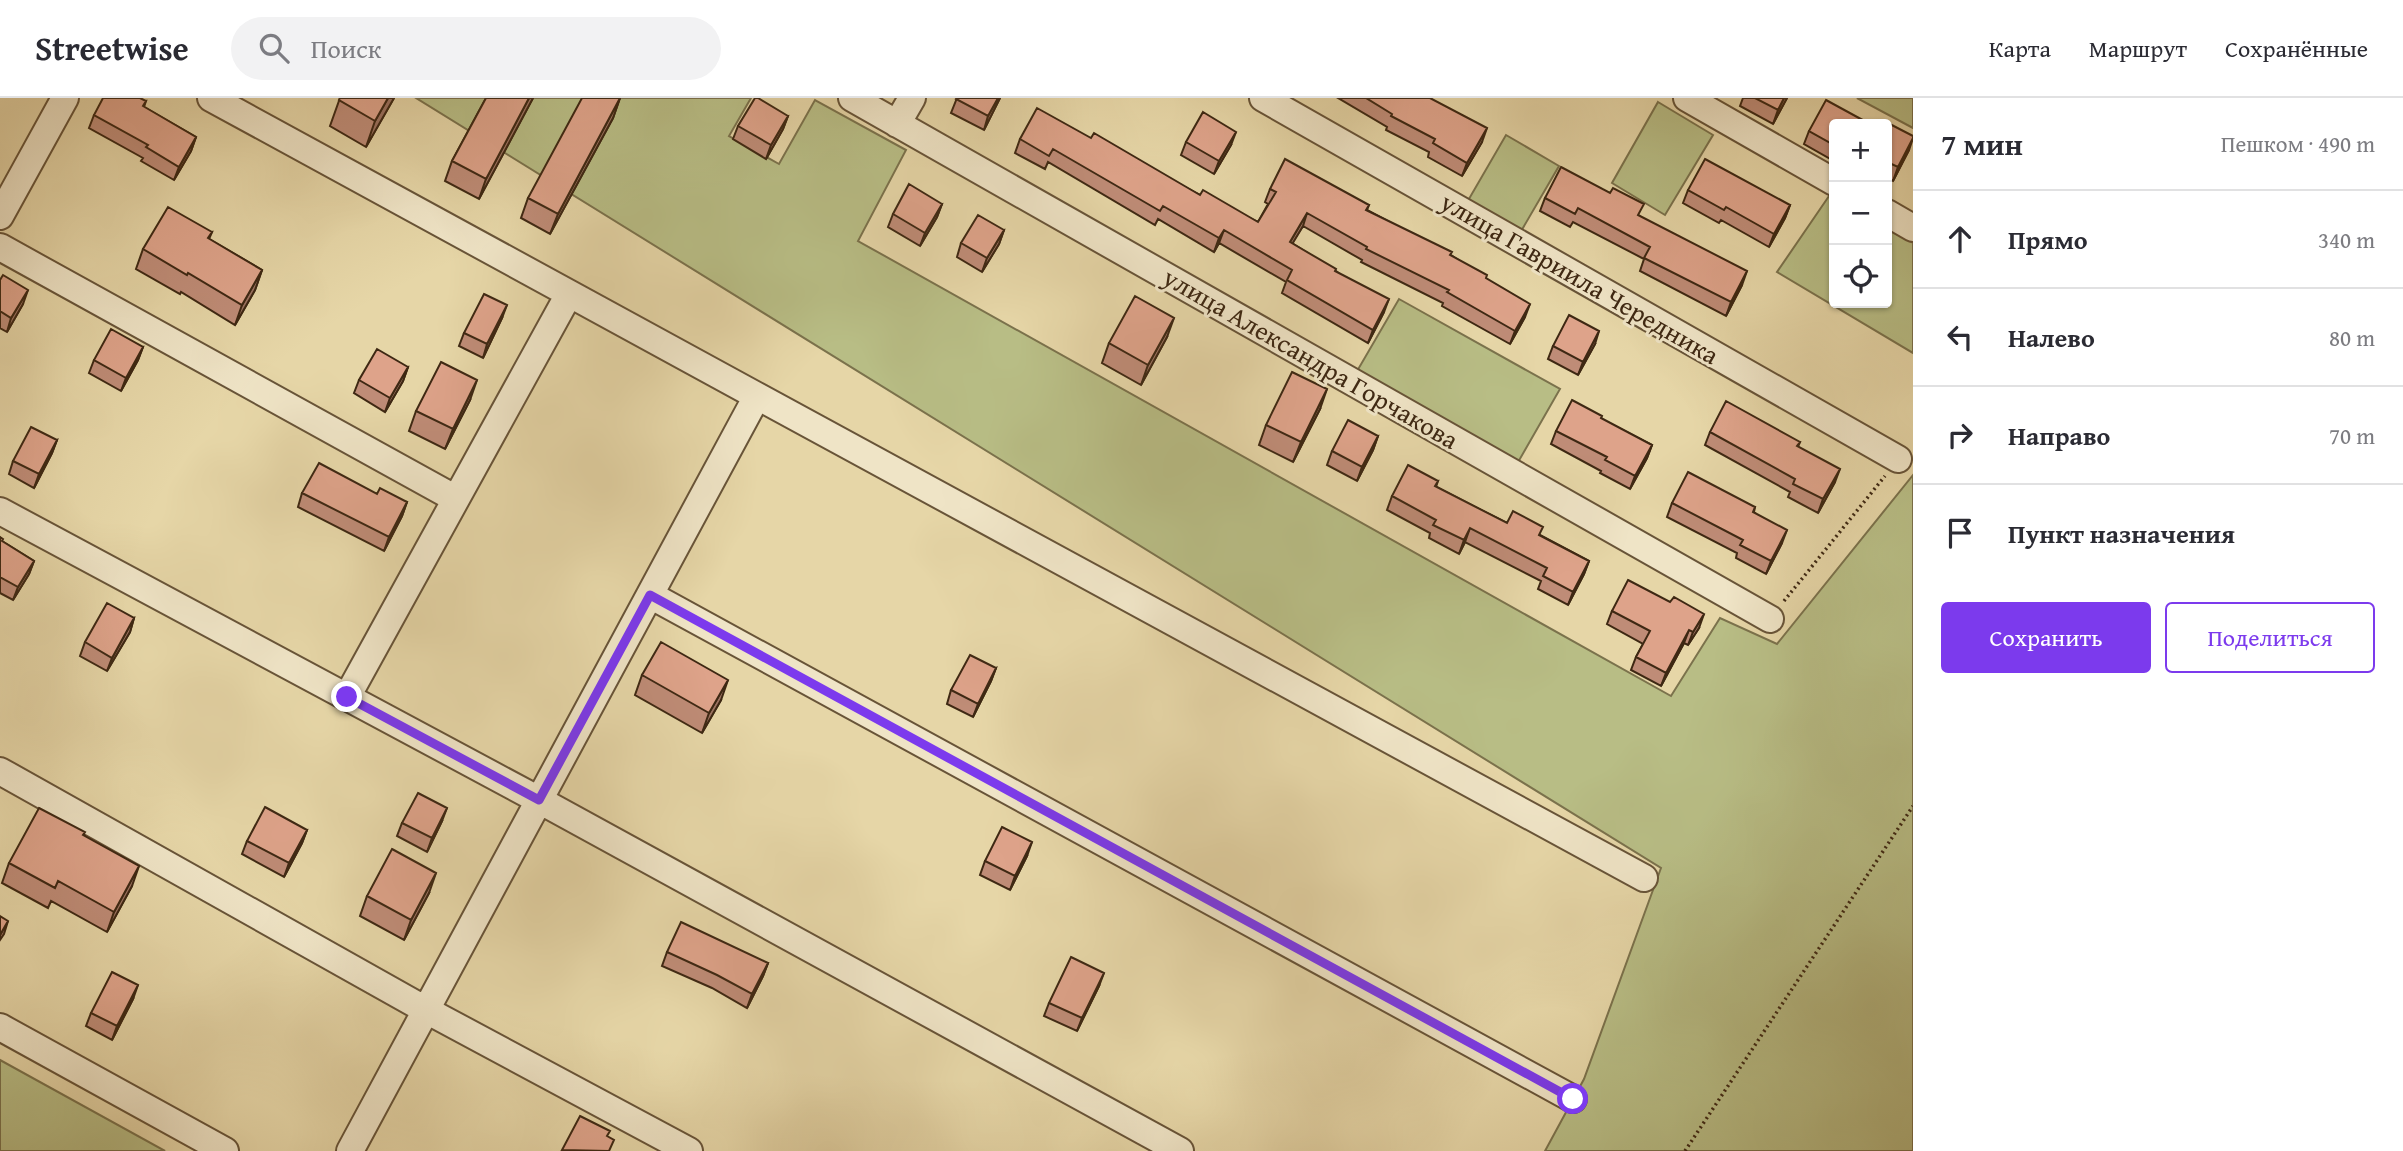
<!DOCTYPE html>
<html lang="ru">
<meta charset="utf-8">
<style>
:root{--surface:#fff;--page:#f2f2f3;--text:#2b2b33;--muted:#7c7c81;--line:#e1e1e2;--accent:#7c3aed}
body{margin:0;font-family:"Gentium Book Plus",serif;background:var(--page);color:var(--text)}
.controls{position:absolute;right:21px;top:21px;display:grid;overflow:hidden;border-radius:7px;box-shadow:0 2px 5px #0004}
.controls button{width:63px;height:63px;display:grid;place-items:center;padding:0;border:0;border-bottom:2px solid var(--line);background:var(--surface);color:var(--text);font:35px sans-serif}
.stop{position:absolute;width:21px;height:21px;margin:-16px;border:5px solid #7c3aed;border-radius:50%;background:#fff}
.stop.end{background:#7c3aed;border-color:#fff;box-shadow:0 2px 7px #0008}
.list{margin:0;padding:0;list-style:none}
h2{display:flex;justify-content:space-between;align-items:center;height:91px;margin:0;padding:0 28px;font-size:30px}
h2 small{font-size:23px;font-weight:400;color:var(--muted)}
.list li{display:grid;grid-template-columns:46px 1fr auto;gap:21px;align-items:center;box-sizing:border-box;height:98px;padding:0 28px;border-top:2px solid var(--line)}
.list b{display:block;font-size:26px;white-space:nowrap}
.list em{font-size:23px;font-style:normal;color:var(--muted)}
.actions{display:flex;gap:14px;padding:21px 28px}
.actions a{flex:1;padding:16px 0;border:2px solid var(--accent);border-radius:7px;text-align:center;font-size:24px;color:var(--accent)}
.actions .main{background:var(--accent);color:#fff}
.icon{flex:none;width:38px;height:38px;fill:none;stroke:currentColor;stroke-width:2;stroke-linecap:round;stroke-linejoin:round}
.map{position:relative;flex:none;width:1913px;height:1053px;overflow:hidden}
header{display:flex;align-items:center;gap:42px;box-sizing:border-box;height:98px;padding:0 35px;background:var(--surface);border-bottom:2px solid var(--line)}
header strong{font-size:33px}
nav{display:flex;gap:38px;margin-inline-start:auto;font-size:24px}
.search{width:490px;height:63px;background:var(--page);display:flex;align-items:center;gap:18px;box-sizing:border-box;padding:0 24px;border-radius:38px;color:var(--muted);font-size:26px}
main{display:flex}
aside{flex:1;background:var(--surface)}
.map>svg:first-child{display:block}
</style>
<header>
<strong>Streetwise</strong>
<div class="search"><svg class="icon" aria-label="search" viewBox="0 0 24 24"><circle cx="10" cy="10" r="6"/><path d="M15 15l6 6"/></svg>Поиск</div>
<nav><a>Карта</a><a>Маршрут</a><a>Сохранённые</a></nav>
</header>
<main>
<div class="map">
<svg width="1913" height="1053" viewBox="0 0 1913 1053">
<rect width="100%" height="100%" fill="#e6d6a7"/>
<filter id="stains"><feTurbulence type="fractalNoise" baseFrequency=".00286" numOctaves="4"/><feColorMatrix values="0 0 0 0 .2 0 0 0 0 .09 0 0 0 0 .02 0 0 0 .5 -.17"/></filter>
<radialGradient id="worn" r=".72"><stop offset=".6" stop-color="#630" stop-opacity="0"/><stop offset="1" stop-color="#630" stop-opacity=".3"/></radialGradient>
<path fill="#b8bd85" stroke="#7b724c" stroke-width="2" d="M416 0H751L729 38 779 66 815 2 906 52 858 143 1671 598 1720 520 1777 546 1913 377V1053H1545L1584 981 1661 770Z
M1857 0H1913V30Z
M1658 4 1713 37 1665 117 1612 85Z
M1506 37 1559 68 1520 135 1466 106Z
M1829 98 1834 101V205H1887V130L1913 145V255L1777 174Z
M1399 201 1560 291 1517 366 1353 280Z
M0 962 165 1053H0Z"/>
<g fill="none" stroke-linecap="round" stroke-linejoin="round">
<defs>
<path id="minor" d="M211 0 757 298 350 1053
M852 0 1770 521
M1263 0 1898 361
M1687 0 1834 84
M897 26 912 0
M1887 115 1913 130
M0 118 65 0
M0 149 456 401
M757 298 1644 780
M0 413 539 702 1180 1053
M650 497 1573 1001
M347 599 569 196
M0 673 426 912 689 1053
M0 929 225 1053"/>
</defs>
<use href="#minor" stroke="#685438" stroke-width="30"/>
<path stroke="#3e2813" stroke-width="3.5" stroke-dasharray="2 3.5" stroke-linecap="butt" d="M1784 503 1885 378
M1685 1053 1913 708"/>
<use href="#minor" stroke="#efe4c6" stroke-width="26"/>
</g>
<path fill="#bf8c77" stroke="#3e2813" stroke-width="2" d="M340 0H394L366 49 330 28Z
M486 0H533L479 101 445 83 452 63Z
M620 0 613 20 550 136 521 120 528 100Z
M957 0H1000L984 32 951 15Z
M1338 0H1430L1482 44 1462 78 1428 59 1429 54 1386 32 1387 29Z
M1743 0H1787L1773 26 1740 8Z
M146 3 144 9 196 39 191 53 174 82 141 63 143 60 89 30 94 17Z
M788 18 783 31 766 61 733 41 738 28Z
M1834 26V63L1804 46 1809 33Z
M1887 26 1909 52 1893 83 1887 80Z
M1091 40 1200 97 1258 124 1268 106 1265 104 1270 91 1369 107 1367 112 1451 157 1486 180 1525 219 1510 246 1442 208 1443 205 1361 164 1362 162 1303 128 1292 145 1336 173 1384 214 1368 245 1282 195 1286 184 1219 145 1214 154 1158 121 1155 127 1048 64 1045 71 1015 55 1020 41Z
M1186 44 1231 47 1214 76 1181 57Z
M1688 92 1790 107 1785 120 1769 149 1721 122 1719 125 1683 105Z
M1545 100 1639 118 1742 187 1726 218 1640 173 1644 161 1573 124 1570 129 1540 113Z
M942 106 937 119 920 148 888 129 893 116Z
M1004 132 999 146 982 174 957 159 961 145Z
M212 134 209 141 262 172 255 192 235 227 181 194 180 196 136 171 143 151Z
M0 182 23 206 7 234 0 230Z
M502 220 483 260 459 248 464 235Z
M1167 239 1141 287 1102 265 1109 245Z
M1595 246 1578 277 1548 261 1553 248Z
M143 249 138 262 121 293 89 275 94 262Z
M408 269 403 283 385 314 354 295 359 282Z
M470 302 445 351 409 333 416 313Z
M1320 311 1293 364 1259 347 1266 327Z
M1601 321 1652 347 1647 360 1630 391 1600 375 1601 373 1551 346 1556 333Z
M1710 334 1800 344 1798 349 1835 384 1818 415 1788 399 1790 394 1705 347Z
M1378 338 1373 352 1357 383 1327 367 1332 353Z
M57 342 52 355 34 390 9 376 13 363Z
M1438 383 1436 389 1507 425 1540 437 1589 463 1584 476 1568 507 1538 491 1541 483 1465 444 1459 456 1429 440 1430 435 1387 412 1392 398Z
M302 395 377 396 407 404 402 418 384 453 298 409Z
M1672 405 1755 409 1754 414 1782 445 1766 476 1736 460 1737 455 1667 419Z
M0 439 2 443 34 463 29 476 13 502 0 495Z
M1612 513 1699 530 1688 547 1684 545 1661 588 1631 572 1636 559 1643 546 1607 526Z
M134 520 130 534 107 573 80 558 85 544Z
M996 570 991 583 973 619 947 606 951 592Z
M642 577 721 602 702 635 635 597Z
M442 723 427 754 397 738 402 725Z
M307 732 302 745 284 779 242 756 247 743Z
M84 737 132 788 107 834 51 803 48 810 2 785 9 765Z
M1027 758 1010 792 980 777 985 763Z
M429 795 404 842 360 818 367 798Z
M667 854 768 865 763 878 747 910 712 890 662 868Z
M1099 888 1077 933 1044 918 1049 905Z
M133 901 112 942 86 928 91 915Z"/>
<path fill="#9b7261" stroke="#3e2813" stroke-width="2" d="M388 0H394L366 49 375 23Z
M529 0H533L479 101 486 81Z
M620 0 613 20 550 136 558 116Z
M998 0H1000L984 32 988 18Z
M1784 0H1787L1773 26 1778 12Z
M788 18 783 31 766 61 771 47Z
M1487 30 1482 44 1462 78 1467 65Z
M1236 34 1231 47 1214 76 1219 63Z
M196 39 191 53 174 82 179 69Z
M1913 40 1909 52 1893 83 1898 69Z
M942 106 937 119 920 148 925 135Z
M1790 107 1785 120 1769 149 1774 136Z
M1307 115 1303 128 1285 158 1290 144Z
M1004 132 999 146 982 174 987 160Z
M1224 132 1219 145 1214 154 1219 140Z
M262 172 255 192 235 227 242 207Z
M1747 173 1742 187 1726 218 1731 204Z
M28 192 23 206 7 234 11 220Z
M1389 201 1384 214 1368 245 1373 232Z
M1530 206 1525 219 1510 246 1515 233Z
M507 207 502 220 483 260 487 246Z
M1174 220 1167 239 1141 287 1148 267Z
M1599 233 1595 246 1578 277 1583 264Z
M143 249 138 262 121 293 126 280Z
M408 269 403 283 385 314 390 300Z
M477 282 470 302 445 351 453 331Z
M1327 291 1320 311 1293 364 1301 344Z
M1378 338 1373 352 1357 383 1362 369Z
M57 342 52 355 34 390 39 376Z
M1652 347 1647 360 1630 391 1635 378Z
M1840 371 1835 384 1818 415 1823 401Z
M407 404 402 418 384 453 389 439Z
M1470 430 1465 444 1459 456 1464 442Z
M1787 432 1782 445 1766 476 1771 463Z
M34 463 29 476 13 502 18 489Z
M1589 463 1584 476 1568 507 1573 494Z
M1704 516 1699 530 1688 547 1693 534Z
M134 520 130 534 107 573 112 560Z
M1689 532 1684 545 1661 588 1666 575Z
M996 570 991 583 973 619 978 606Z
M728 582 721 602 702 635 709 615Z
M447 710 442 723 427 754 432 740Z
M307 732 302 745 284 779 289 765Z
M1032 744 1027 758 1010 792 1015 778Z
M139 768 132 788 107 834 114 814Z
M436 775 429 795 404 842 411 822Z
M8 823 4 836 0 842V837Z
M768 865 763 878 747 910 752 896Z
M1104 875 1099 888 1077 933 1082 920Z
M138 887 133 901 112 942 117 928Z"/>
<path fill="#dea38a" stroke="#3e2813" stroke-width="2" d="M103 0H140L146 3 143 8 196 39 179 69 146 49 148 47 94 17Z
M340 0H388L375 23 339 2Z
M486 0H529L486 81 452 63Z
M582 0H620L558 116 528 100Z
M755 0H758L788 18 771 47 738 28Z
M957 0H998L988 18 956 1Z
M1366 0H1430L1487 30 1467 65 1433 45 1435 41 1391 18 1392 16Z
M1755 0H1784L1778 12Z
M1826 2 1870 26H1834V47L1809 33Z
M1037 10 1091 40 1094 35 1200 97 1203 92 1258 124 1276 94 1270 91 1285 61 1369 107 1366 112 1452 154 1450 157 1487 177 1486 180 1530 206 1515 233 1447 194 1449 192 1366 151 1367 149 1307 115 1290 144 1336 171 1335 173 1389 201 1373 232 1287 182 1292 172 1224 132 1219 140 1163 108 1160 113 1053 51 1049 58 1020 41Z
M1203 14 1236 34 1219 63 1186 44Z
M1884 23 1913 38V40L1898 69 1887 64V26H1882Z
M1705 61 1790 107 1774 136 1726 109 1724 112 1688 92Z
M1561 69 1610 95 1613 90 1644 106 1638 117 1747 173 1731 204 1644 160 1650 149 1578 110 1575 116 1545 100Z
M909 86 942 106 925 135 893 116Z
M168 109 212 134 208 140 262 172 242 207 188 175 187 177 143 151Z
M978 117 1004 132 987 160 961 145Z
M3 177 28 192 11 220 0 213V182Z
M484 196 507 207 487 246 464 235Z
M1135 198 1174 220 1148 267 1109 245Z
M1569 217 1599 233 1583 264 1553 248Z
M111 231 143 249 126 280 94 262Z
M377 251 408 269 390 300 359 282Z
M441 264 477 282 453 331 416 313Z
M1292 274 1327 291 1301 344 1266 327Z
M1572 302 1602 318 1601 320 1652 347 1635 378 1605 362 1607 359 1556 333Z
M1726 303 1800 344 1797 348 1840 371 1823 401 1793 386 1795 381 1710 334Z
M1348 322 1378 338 1362 369 1332 353Z
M31 329 57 342 39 376 13 363Z
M319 365 377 396 380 390 407 404 389 439 302 395Z
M1408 367 1438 383 1435 388 1507 425 1513 413 1543 429 1539 437 1589 463 1573 494 1543 478 1547 470 1470 430 1464 442 1433 427 1436 422 1392 398Z
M1688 374 1755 409 1753 414 1787 432 1771 463 1740 447 1743 442 1672 405Z
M0 439 3 441 2 443 34 463 18 489 0 479Z
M1628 482 1670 504 1674 499 1704 516 1693 534 1689 532 1666 575 1636 559 1650 533 1612 513Z
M107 505 134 520 112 560 85 544Z
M661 544 728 582 709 615 642 577Z
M970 557 996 570 978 606 951 592Z
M418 695 447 710 432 740 402 725Z
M265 709 307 732 289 765 247 743Z
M39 710 85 734 83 737 139 768 114 814 58 783 55 790 9 765Z
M1002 729 1032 744 1015 778 985 763Z
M392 751 436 775 411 822 367 798Z
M0 818 8 823 0 837Z
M681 824 768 865 752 896 717 877 667 854Z
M1071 859 1104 875 1082 920 1049 905Z
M112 874 138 887 117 928 91 915Z
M580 1018 610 1033 607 1038 614 1042 609 1053 562 1052Z"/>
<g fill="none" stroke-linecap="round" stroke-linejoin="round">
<path stroke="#7c3aed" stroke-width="9" d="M347 599 539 702 650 497 1573 1001"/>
</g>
<g text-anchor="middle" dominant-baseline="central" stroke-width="6" stroke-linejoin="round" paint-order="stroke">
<g font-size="26" fill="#3e2813" stroke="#efe4c6">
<text transform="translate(1580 180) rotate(30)">улица Гавриила Чередника</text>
<text transform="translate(1311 260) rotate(30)">улица Александра Горчакова</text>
</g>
</g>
<rect width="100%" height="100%" filter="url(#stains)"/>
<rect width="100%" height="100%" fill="url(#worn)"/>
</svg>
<div class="controls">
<button>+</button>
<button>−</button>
<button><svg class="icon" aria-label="locate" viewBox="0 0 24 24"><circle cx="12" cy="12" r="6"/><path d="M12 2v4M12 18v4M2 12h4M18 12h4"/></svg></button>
</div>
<div class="stop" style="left:1573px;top:1001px"></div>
<div class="stop end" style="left:347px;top:599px"></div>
</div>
<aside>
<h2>7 мин<small>Пешком · 490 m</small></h2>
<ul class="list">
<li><svg class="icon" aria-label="ahead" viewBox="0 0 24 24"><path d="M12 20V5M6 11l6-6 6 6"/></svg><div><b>Прямо</b></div><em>340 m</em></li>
<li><svg class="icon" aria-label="left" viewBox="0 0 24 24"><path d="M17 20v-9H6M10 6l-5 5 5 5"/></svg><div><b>Налево</b></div><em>80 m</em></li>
<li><svg class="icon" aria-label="right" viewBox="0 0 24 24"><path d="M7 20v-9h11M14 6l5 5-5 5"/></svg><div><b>Направо</b></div><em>70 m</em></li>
<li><svg class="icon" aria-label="arrive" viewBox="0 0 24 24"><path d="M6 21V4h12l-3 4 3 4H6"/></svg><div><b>Пункт назначения</b></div></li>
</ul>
<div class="actions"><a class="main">Сохранить</a><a>Поделиться</a></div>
</aside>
</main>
